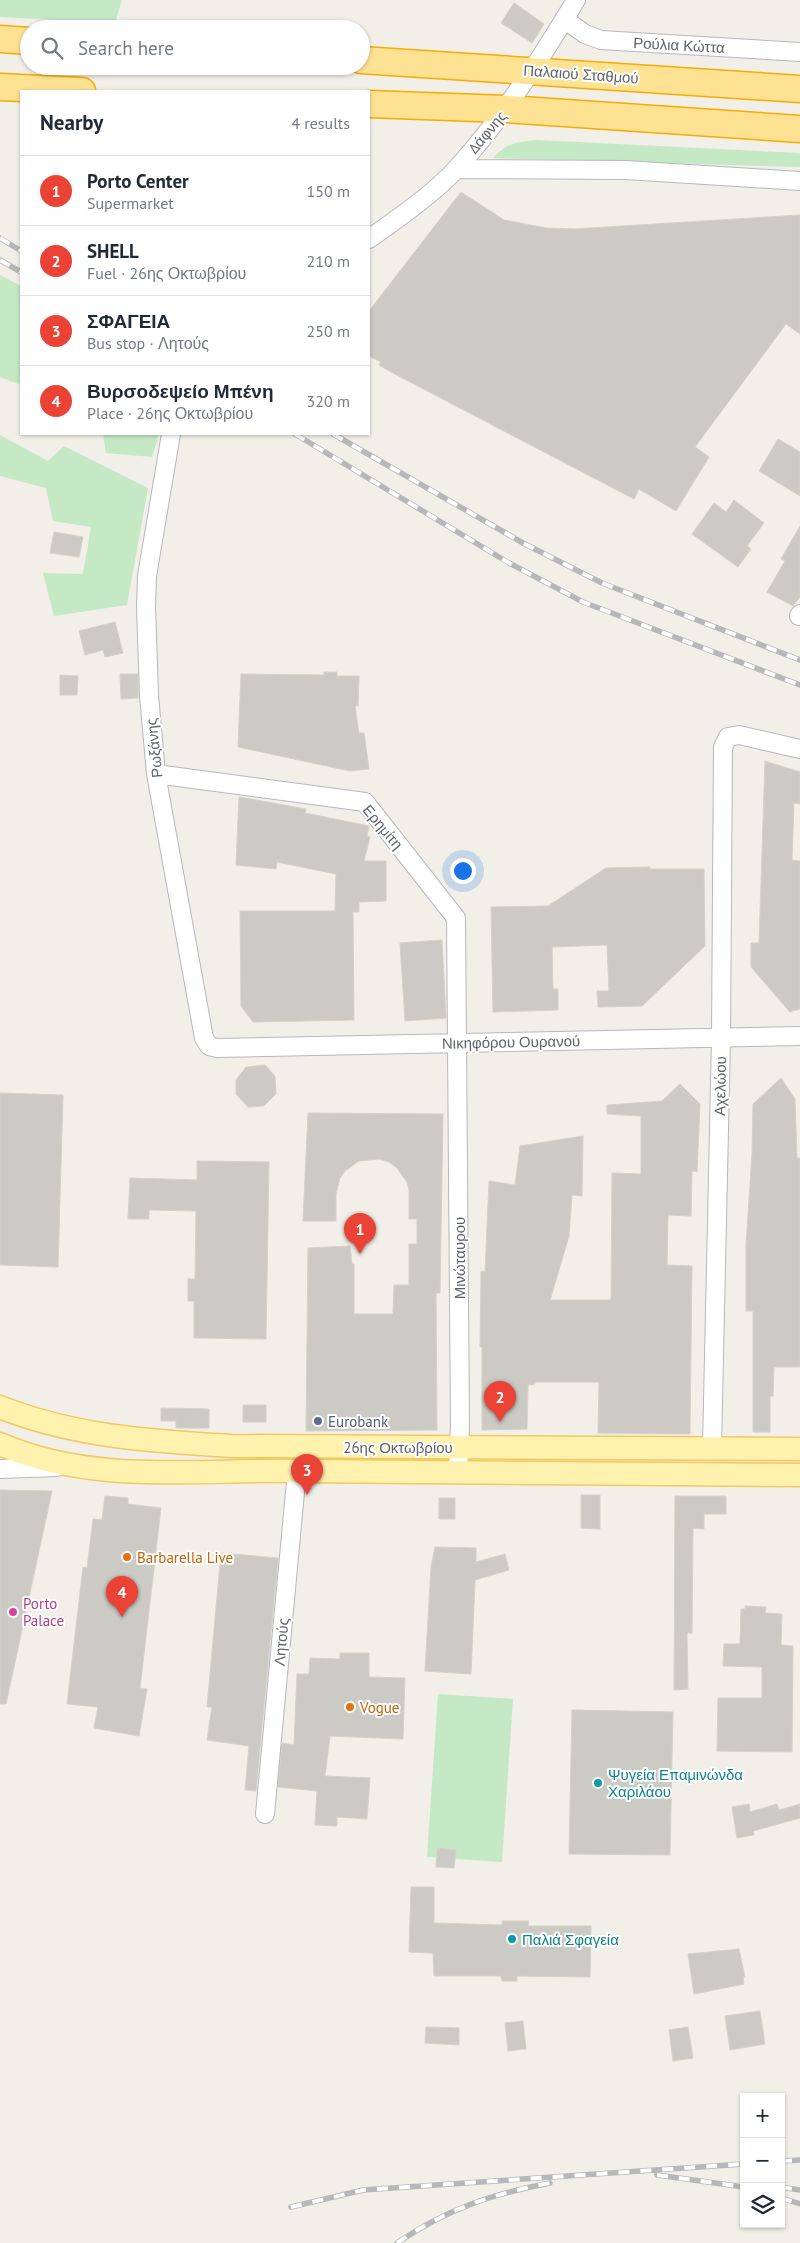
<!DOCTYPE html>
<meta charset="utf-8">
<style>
:root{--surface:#fff;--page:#f2f2f3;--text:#1f2937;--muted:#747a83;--line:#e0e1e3;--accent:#ea4335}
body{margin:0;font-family:"PT Sans",sans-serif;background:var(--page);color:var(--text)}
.controls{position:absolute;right:15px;bottom:15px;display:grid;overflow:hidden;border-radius:0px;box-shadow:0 1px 4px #0004}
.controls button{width:45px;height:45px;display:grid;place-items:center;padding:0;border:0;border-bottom:1px solid var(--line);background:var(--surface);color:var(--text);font:25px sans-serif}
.you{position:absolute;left:462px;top:870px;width:18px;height:18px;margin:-12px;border:4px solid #fff;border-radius:50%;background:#1a73e8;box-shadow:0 0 0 8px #1a73e833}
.badge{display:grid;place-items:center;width:32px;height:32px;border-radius:50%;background:var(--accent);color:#fff;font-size:16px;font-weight:700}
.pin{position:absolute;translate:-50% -41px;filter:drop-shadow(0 1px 2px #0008)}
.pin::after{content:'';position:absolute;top:26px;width:18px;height:15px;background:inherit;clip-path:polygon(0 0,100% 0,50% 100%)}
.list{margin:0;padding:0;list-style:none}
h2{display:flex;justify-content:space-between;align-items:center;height:65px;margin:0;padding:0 20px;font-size:21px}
h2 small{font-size:16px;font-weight:400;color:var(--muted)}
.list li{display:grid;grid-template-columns:32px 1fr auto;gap:15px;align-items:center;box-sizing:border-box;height:70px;padding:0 20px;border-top:1px solid var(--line)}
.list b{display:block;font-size:19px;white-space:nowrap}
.list p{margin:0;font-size:16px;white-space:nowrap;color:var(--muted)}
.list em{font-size:16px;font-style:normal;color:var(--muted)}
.icon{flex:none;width:28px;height:28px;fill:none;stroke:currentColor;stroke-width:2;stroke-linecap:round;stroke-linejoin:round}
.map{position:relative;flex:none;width:800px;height:2243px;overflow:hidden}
.search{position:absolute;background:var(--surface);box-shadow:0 1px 4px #0004;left:20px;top:20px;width:350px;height:55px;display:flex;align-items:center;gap:12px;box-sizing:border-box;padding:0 18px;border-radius:28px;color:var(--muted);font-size:19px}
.panel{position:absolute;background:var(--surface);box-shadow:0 1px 4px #0004;left:20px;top:90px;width:350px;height:345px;border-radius:0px}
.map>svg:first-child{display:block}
</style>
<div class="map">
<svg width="800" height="2243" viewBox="0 0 800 2243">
<rect width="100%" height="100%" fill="#f1efe8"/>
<path fill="#c5e8c5" d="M0 0H122L115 23 0 17Z
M536 140 800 153V167L493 158C507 143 516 142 536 140Z
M0 275 21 286V385L0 377Z
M103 434H159L152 457 106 453Z
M0 435 48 461 64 446 148 488 127 605 54 616 43 573 83 574 91 527 53 521 46 488 0 476Z
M438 1694 513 1699 502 1862 427 1857Z"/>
<path fill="#cccac5" stroke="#d6d1c6" d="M514 3 544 24 532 43 501 23Z
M461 192 504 220 546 228 574 229 800 215V334L786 324 695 447 709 457 676 511 639 489 634 499 389 371 379 365 381 362 369 356V311Z
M778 439 800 452V496L759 471Z
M734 500 764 523 747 546 751 549 738 567 692 534 714 503 726 512Z
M800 526V597L793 606 767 592 785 561 781 559Z
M54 532 83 537 79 557 50 553Z
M115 622 123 653 105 657 103 650 85 655 79 631Z
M324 672H337V676H359L358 706H355L359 733H364L369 769 350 771 238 747 241 674 324 675Z
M120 674H138V698L121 699Z
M60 675 78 676 77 695H60Z
M765 761 800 772V804L794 803 792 860 800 861V1009L790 1012 751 967V943H759Z
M239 797 306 809 305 813 369 826 367 836 370 837 364 861H386V901L359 902V912H353L354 1020 253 1022 241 1006 240 911H335L336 874 277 862 276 869 236 865Z
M650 867V869H704L705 946 642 1006 598 1007 597 991H609L607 945 552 947 553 989H558V1010L493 1012 491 907 548 906 606 868Z
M442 940 446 1018 405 1021 400 943Z
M265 1065 275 1076 276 1094 264 1106 248 1107 236 1094V1080L246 1067Z
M781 1078 795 1099 797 1158H800V1367H774L773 1396H770V1432H753V1311H746V1245L752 1154 753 1104Z
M680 1084 700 1104 697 1172 692 1171 691 1216 668 1215 667 1265 692 1266 690 1434 598 1433 599 1382H535V1384L528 1385 527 1429 482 1430V1347H480L481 1271 485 1272 489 1181 515 1185 520 1146 583 1136 582 1196 572 1195 569 1236 550 1300H611L612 1173 641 1174V1116L607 1114V1105L662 1101Z
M0 1093 63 1095 58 1267 0 1265Z
M308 1113 443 1114 440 1293H436L437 1430 306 1431 308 1248 350 1246 352 1264H354V1314H393L394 1285H409V1244H417V1219H409V1190L407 1182 397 1168 389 1162 379 1159 359 1161 345 1171 340 1178 336 1194V1221H303Z
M197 1161 269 1162 266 1339 194 1338V1301H188V1279H195L196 1211 149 1210V1219H128L130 1178 197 1180Z
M243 1405H266V1422H243Z
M161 1408 209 1409V1428H176V1421H161Z
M0 1490 52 1491 6 1704H0Z
M581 1495H600V1529L581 1528Z
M105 1496 128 1498V1504L161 1508 140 1688 147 1689 139 1736 94 1728 98 1707 67 1704 83 1567 87 1568 93 1519 102 1520Z
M675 1496H726V1514H704V1529L693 1528 692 1633H687L688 1689 674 1690Z
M439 1498H455V1519H439Z
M435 1547 476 1548V1562L505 1554 509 1570 475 1580 471 1674 425 1671 431 1567Z
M221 1553 278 1558 256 1791 245 1790 249 1746 207 1740 212 1707H207Z
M745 1606 766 1607 765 1613 782 1614 781 1645 793 1646 792 1752 717 1751 718 1698H762V1667L723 1666 724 1644H740L741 1609H745Z
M340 1653H369V1677L405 1678 403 1739 330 1736 325 1776 370 1778 367 1819 337 1817V1826L315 1825 317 1791 278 1787 282 1743 294 1745 297 1674H309L310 1658 340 1659Z
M572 1710 673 1712 670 1855 569 1854Z
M749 1804 750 1812 777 1804 779 1810 800 1804V1818L753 1831 754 1835 737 1838 732 1807Z
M437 1848 456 1850 454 1868 436 1867Z
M411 1887H434V1923L502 1925V1921H529L528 1926H591L590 1977 517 1976V1981H502L501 1976H434L433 1953 409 1952Z
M739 1949 745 1977H743L744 1984 694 1994 688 1954Z
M760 2011 765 2044 730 2050 725 2016Z
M523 2021 526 2049 508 2051 505 2023Z
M426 2027 459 2028V2045L425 2043Z
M688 2027 693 2058 673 2061 669 2030Z"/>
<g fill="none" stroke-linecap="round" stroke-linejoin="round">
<defs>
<path id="minor" d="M564 19 585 34 601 40 800 52
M456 169 626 170 800 181
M369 239C396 220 436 192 458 167 503 117 541 59 576 0
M171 434 147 576 146 607 149 695 156 774 204 1038 209 1046 217 1048 800 1036
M799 616 800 614
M156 774 365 802 456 918 460 1426 458 1473
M712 1448 721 1038 723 747 728 737 739 735 800 749
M0 1469 57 1467
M265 1814 297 1471"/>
<path id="major" d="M0 1407C75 1437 152 1441 231 1446L800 1449
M0 1444C93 1485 200 1469 299 1471 466 1473 633 1475 800 1475"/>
<path id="highway" d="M0 39 29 41
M361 60 800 89
M0 87 82 91
M369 104 506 109 800 129"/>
</defs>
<use href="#minor" stroke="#b5b8bc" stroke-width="20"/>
<use href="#major" stroke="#f2c960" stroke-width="25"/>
<use href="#highway" stroke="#f9ab00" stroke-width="29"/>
<use href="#minor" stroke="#fff" stroke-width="18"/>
<use href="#major" stroke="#fff2af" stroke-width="22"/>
<use href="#highway" stroke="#fde293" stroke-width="26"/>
<defs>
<path id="rail" d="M0 238 21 251
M0 260 21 272
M295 434 509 563 583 602 800 685
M333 434 523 543 602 583 800 660
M781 2161 800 2160
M657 2175 744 2187
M781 2187 800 2190
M781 2198 800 2204
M291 2207 363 2190 744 2164
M397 2243C447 2209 492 2194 550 2183"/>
</defs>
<use href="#rail" stroke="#b6b7b8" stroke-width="5.5"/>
<use href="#rail" stroke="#fff" stroke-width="4" stroke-dasharray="11" stroke-linecap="butt"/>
</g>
<circle fill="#5c6f8a" stroke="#fff" stroke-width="2" cx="318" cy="1421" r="5"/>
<g fill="#e8710a" stroke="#fff" stroke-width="2">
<circle cx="127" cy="1557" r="5"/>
<circle cx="350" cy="1707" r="5"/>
</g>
<circle fill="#d1479c" stroke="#fff" stroke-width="2" cx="13" cy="1612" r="5"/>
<g fill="#0f9aa8" stroke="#fff" stroke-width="2">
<circle cx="598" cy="1783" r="5"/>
<circle cx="512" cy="1939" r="5"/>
</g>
<g text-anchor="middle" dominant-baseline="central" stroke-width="4" stroke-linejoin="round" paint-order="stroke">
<g font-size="15" fill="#5f6368" stroke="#fff">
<text transform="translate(679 45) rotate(3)">Ρούλια Κώττα</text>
<text transform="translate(581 74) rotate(4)">Παλαιού Σταθμού</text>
<text transform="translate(487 132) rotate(-50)">Δάφνης</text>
<text transform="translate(154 748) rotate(-96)">Ρωξάνης</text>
<text transform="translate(383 827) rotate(50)">Ερημίτη</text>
<text transform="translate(511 1042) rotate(-1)">Νικηφόρου Ουρανού</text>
<text transform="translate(720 1086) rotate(-89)">Αχελώου</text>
<text transform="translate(459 1258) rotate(-90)">Μινώταυρου</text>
<text x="398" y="1447">26ης Οκτωβρίου</text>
<text transform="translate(281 1642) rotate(-85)">Λητούς</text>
</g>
<g font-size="15" fill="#4e5e75" stroke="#fff" text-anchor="start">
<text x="328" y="1421">Eurobank</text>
</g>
<g font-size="15" fill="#c56008" stroke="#fff" text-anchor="start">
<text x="137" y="1557">Barbarella Live</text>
<text x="360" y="1707">Vogue</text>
</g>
<g font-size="15" fill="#b23c85" stroke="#fff" text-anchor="start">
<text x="23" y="1603">Porto<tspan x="23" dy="17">Palace</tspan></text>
</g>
<g font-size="15" fill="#0d838f" stroke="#fff" text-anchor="start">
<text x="608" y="1774">Ψυγεία Επαμινώνδα<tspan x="608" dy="17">Χαριλάου</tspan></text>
<text x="522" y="1939">Παλιά Σφαγεία</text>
</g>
</g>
</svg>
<div class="controls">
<button>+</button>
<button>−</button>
<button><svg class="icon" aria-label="layers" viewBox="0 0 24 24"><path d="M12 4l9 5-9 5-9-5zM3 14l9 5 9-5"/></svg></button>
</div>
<div class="you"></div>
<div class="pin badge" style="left:360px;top:1254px">1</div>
<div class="pin badge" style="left:500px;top:1422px">2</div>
<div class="pin badge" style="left:307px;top:1495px">3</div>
<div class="pin badge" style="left:122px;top:1617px">4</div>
<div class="search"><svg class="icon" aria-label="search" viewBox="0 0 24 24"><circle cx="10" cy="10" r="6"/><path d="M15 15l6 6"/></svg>Search here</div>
<section class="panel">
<h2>Nearby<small>4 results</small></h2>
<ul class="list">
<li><span class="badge">1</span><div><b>Porto Center</b><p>Supermarket</p></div><em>150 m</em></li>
<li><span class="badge">2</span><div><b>SHELL</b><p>Fuel · 26ης Οκτωβρίου</p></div><em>210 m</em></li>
<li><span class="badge">3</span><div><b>ΣΦΑΓΕΙΑ</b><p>Bus stop · Λητούς</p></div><em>250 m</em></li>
<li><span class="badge">4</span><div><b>Βυρσοδεψείο Μπένη</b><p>Place · 26ης Οκτωβρίου</p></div><em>320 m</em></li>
</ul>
</section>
</div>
